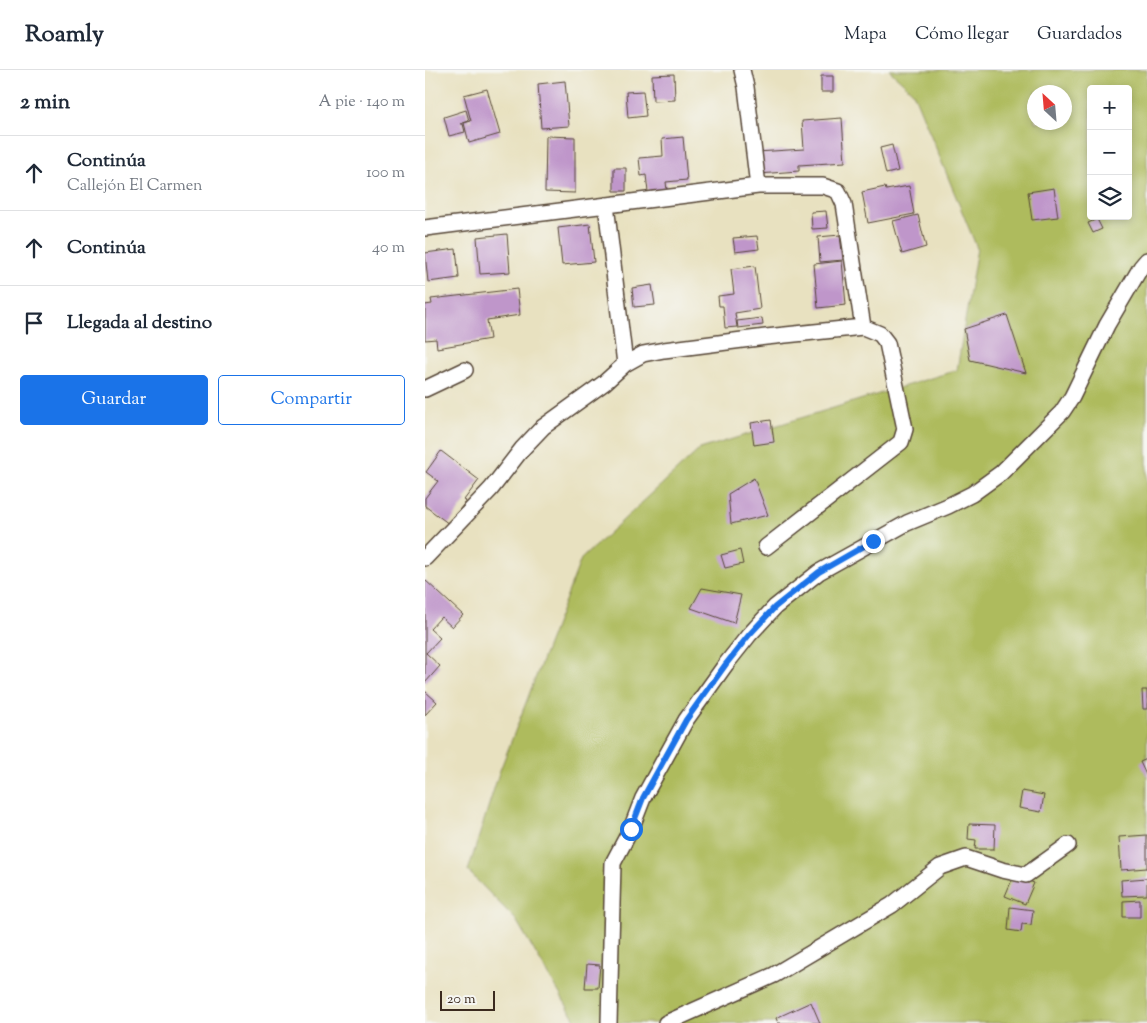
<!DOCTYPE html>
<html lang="es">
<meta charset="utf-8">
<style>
:root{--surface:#fff;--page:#f2f2f3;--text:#1f2937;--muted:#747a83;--line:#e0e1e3;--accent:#1a73e8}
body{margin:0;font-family:"Sorts Mill Goudy",serif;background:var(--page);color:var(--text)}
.controls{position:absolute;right:15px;top:15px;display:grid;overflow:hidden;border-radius:5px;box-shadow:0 2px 8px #0003}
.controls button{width:45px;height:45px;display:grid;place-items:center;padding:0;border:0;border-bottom:1px solid var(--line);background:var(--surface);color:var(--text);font:25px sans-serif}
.compass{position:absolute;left:602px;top:15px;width:45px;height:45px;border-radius:50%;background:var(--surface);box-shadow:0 2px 8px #0003;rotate:334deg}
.scale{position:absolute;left:15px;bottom:12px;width:55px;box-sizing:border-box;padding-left:5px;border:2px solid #3b2a1e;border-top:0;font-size:14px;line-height:18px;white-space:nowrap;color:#3b2a1e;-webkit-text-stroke:4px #f6f6f2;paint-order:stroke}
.stop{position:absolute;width:15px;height:15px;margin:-11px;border:4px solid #1a73e8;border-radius:50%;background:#fff}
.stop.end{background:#1a73e8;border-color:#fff;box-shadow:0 1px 5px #0008}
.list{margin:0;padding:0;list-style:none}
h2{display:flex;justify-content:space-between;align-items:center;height:65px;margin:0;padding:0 20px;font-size:21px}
h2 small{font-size:16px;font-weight:400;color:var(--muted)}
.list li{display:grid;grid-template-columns:32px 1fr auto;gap:15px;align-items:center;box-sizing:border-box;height:75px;padding:0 20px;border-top:1px solid var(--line)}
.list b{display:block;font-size:19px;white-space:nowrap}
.list p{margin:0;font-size:16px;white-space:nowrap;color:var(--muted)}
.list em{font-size:16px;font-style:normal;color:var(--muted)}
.actions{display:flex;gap:10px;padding:15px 20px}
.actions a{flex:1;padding:11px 0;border:1px solid var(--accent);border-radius:5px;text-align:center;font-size:18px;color:var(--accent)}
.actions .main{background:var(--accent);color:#fff}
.icon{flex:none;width:28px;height:28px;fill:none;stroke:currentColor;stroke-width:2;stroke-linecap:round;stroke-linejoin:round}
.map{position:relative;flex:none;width:722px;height:953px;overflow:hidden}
header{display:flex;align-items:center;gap:30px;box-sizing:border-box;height:70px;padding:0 25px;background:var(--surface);border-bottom:1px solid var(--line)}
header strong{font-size:24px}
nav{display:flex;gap:28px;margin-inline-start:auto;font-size:18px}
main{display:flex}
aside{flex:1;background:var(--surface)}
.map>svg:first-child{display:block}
</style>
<header>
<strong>Roamly</strong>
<nav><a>Mapa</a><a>Cómo llegar</a><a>Guardados</a></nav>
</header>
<main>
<aside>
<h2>2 min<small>A pie · 140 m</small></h2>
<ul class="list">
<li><svg class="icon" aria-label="ahead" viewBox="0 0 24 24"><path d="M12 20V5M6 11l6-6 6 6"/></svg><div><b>Continúa</b><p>Callejón El Carmen</p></div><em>100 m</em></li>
<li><svg class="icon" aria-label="ahead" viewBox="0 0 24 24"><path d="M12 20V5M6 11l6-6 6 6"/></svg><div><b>Continúa</b></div><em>40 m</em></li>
<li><svg class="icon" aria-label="arrive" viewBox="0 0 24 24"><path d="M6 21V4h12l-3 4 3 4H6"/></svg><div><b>Llegada al destino</b></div></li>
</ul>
<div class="actions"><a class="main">Guardar</a><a>Compartir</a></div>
</aside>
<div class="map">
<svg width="722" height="953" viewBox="0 0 722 953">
<rect width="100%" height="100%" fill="#f6f6f2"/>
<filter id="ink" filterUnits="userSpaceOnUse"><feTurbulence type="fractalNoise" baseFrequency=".02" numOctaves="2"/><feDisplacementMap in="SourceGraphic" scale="10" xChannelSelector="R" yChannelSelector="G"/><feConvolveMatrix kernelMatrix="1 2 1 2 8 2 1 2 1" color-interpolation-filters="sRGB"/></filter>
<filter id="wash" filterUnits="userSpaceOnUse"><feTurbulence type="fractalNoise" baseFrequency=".0096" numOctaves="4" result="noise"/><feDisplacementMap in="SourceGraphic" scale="20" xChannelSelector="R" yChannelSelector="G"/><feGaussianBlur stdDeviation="1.12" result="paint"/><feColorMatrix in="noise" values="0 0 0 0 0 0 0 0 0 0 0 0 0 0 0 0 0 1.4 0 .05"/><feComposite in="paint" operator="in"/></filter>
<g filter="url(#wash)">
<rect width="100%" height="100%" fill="#e8e1c0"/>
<path fill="#aebb5d" stroke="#74723e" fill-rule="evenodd" d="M464 0H722V953H152L91 850 43 801 74 703 156 489 275 379 532 300 552 178 488 22ZM666 19H703V146H666ZM610 22H640V52H610Z"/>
<g id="blocks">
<path fill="#bf96ca" d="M249 4 250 30 228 31 227 5Z
M396 6H408V22H396Z
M140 11 144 56 116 58 113 14Z
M62 19 75 64 44 73 39 53 46 51 39 25Z
M218 21 221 46 203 48 201 22Z
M41 40 44 51 35 54H38L40 62 24 66 19 47Z
M417 48 420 92 374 95V101L333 104 332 82 379 79 377 51Z
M121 66 150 67V123L120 122Z
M258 67 262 110 241 112 242 120 223 122 221 105 216 106 214 88 238 86 237 69Z
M467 75 473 101 461 104 455 78Z
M189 98H201V121H189Z
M484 116 489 144 443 153 437 122 460 117 461 120Z
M629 118 633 147 607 150 603 122Z
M401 141 403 158 387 159 386 142Z
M493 145 501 177 477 184 468 151Z
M672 149 677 159 668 163 663 153Z
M165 154 169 192 137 195 133 158Z
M82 164 85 202 55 204 52 167Z
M415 165 418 190 395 192 393 167Z
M332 166 334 179 310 182 308 168Z
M31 179 34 208 3 212 0 183Z
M417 191 421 235 393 238 389 194Z
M330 196 335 239 310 243 312 257 300 258 298 236H294L293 226 309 224 306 199Z
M227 215 230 235 209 237 207 218Z
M92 219 95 245 62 250 65 269 12 278 11 269 0 270V235L7 234 6 229Z
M582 245 601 303 545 290 539 259Z
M337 248 338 255 313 258 312 251Z
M346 350 349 372 329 375 326 353Z
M16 381 54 410 39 430 41 431 24 454 0 436V428L13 411 1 402Z
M329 408 343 445 306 454 303 424Z
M315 480 318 494 300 498 296 485Z
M0 510 38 545 27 557 16 547 5 559 15 568 1 583 15 596 0 613Z
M277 518 316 525 309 553 266 538Z
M717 620H722V639H718Z
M0 621 12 632 0 645Z
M722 689V707L715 692Z
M597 721 619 725 616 742 594 738Z
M544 754 570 755 569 779H550L551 770 543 769Z
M722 765V798L696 800 694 767Z
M589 805 609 813 600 834 580 826Z
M722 808V825L697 826 696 810Z
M715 830V847H698V831Z
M585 837 608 840 606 855 597 854 596 862 583 860Z
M162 894 175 895 173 918H160Z
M386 932 395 953H353L351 948Z"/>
</g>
</g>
<g filter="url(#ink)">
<use href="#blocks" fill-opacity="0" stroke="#554536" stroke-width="1"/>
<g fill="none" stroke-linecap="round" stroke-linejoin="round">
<defs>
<path id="street" d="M317 0 321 17 333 116
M181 135 200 294
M0 158 333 116H398L413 121 419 134 438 257
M0 319 40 300
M0 488 66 419 97 379 118 357 179 313 200 294 218 284 239 280 341 267 438 257 455 264 462 273 480 359 476 372 341 477
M184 953 188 793 206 759 218 728 261 650 301 594 324 565 350 537 394 502 482 453 523 436 547 424 576 403 637 342 647 327 682 255 716 197 722 190
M241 953 349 905 467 835 515 797 541 788 577 800 601 805 643 775"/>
</defs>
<use href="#street" stroke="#554536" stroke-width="18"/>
<use href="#street" stroke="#fff" stroke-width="15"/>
</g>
</g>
<g fill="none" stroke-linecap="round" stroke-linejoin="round" filter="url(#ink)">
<path stroke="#1a73e8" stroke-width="6" d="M206 759 218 728 261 650 301 594 324 565 350 537 394 502 448 471"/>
</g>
</svg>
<div class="controls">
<button>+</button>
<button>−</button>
<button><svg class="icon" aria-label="layers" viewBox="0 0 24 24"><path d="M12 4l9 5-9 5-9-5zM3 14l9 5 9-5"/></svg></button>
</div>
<svg class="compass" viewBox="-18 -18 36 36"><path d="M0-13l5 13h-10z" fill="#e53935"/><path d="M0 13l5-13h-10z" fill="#747a83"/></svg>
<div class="scale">20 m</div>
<div class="stop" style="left:206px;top:759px"></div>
<div class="stop end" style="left:448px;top:471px"></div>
</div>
</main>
